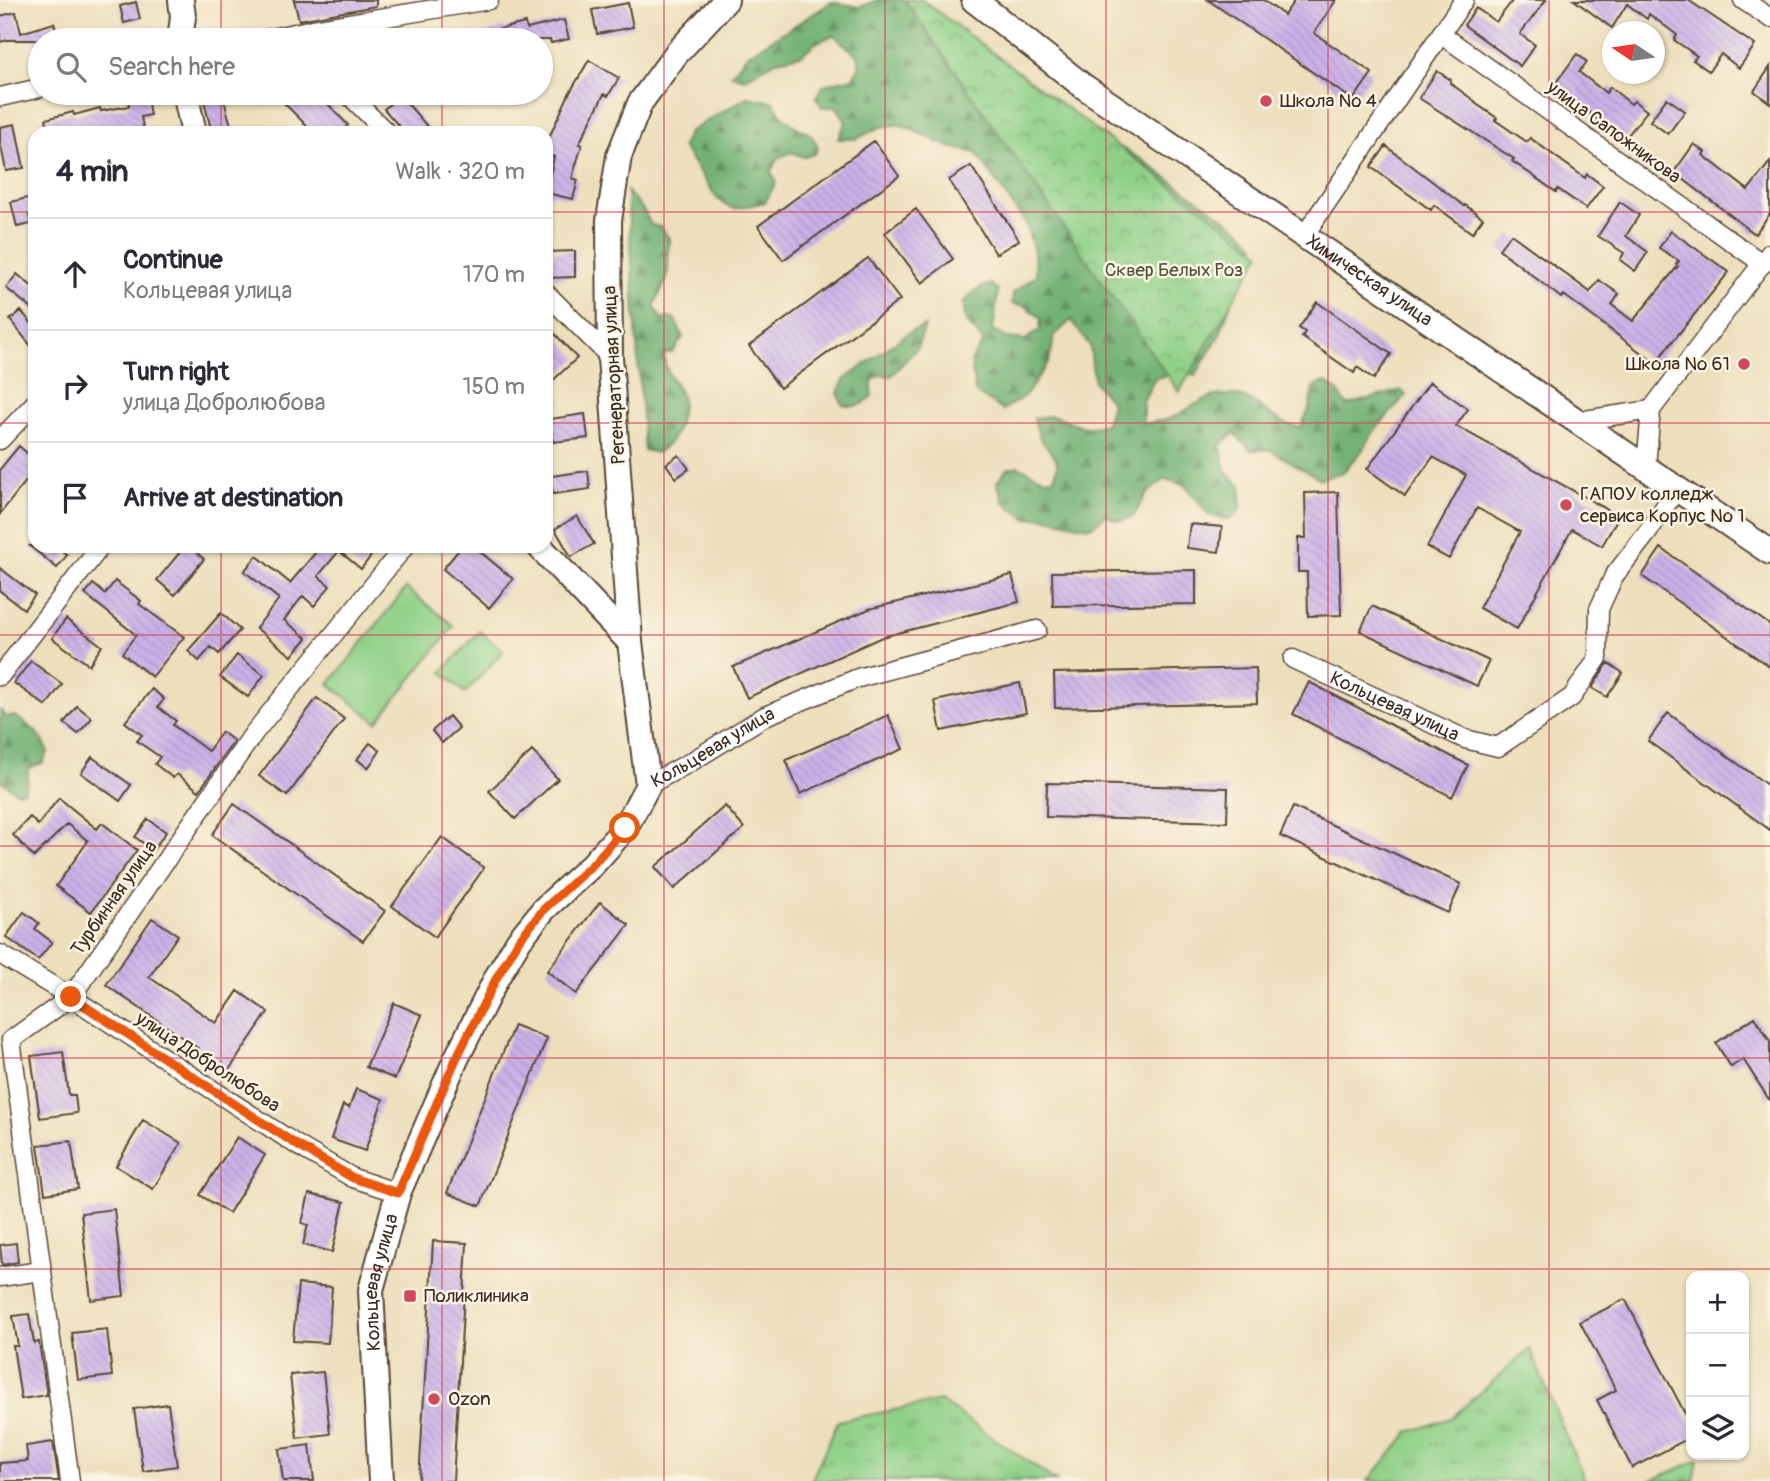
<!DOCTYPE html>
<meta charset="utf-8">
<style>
:root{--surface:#fff;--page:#f2f2f3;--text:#2b2b33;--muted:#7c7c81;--line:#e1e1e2}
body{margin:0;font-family:Pangolin,sans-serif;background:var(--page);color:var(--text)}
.controls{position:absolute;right:21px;bottom:21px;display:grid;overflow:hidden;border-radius:14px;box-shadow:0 2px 5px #0004}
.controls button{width:63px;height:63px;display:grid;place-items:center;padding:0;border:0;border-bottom:2px solid var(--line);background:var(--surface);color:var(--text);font:35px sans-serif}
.compass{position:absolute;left:1602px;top:21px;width:63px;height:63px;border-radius:50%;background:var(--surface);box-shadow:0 2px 5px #0004;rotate:283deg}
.stop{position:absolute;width:21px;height:21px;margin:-16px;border:5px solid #ea580c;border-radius:50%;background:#fff}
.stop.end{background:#ea580c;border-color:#fff;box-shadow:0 2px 7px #0008}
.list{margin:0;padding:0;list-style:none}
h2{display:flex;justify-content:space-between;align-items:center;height:91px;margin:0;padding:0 28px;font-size:30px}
h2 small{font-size:23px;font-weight:400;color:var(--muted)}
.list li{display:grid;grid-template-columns:46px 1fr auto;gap:21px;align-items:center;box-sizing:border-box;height:112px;padding:0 28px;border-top:2px solid var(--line)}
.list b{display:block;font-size:26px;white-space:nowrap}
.list p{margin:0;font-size:23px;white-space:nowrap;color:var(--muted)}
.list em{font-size:23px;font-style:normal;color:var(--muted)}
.icon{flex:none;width:38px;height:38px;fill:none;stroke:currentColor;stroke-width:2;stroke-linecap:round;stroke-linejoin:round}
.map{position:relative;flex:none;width:1770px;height:1481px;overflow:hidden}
.search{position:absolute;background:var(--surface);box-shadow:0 2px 5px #0004;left:28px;top:28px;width:525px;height:77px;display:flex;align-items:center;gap:18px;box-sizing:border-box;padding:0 24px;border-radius:38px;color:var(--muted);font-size:26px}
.panel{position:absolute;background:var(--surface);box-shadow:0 2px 5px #0004;left:28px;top:126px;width:525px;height:427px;border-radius:21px}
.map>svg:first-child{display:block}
</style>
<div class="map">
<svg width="1770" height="1481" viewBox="0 0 1770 1481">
<defs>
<pattern id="grass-tufts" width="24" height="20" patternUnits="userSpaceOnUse" patternTransform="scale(1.75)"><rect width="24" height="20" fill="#90d189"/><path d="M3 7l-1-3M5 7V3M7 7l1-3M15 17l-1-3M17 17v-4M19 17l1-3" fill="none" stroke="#77aa6f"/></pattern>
<pattern id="forest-firs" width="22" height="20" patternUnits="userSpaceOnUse" patternTransform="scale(1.75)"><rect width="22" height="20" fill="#74b375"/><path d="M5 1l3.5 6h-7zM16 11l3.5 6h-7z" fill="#60925f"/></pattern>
<pattern id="park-crowns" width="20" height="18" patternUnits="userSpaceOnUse" patternTransform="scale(1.75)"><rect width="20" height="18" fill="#90d189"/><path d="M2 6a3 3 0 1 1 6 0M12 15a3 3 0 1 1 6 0" fill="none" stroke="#77aa6f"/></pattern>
<pattern id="building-back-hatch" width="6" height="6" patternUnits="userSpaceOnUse" patternTransform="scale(1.75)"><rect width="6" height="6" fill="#cab2e8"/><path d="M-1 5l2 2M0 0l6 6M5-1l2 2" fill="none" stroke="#ae99c7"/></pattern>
</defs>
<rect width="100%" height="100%" fill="#fcf5e5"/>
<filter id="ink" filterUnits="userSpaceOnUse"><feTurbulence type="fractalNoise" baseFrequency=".0143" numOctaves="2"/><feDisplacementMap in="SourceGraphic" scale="14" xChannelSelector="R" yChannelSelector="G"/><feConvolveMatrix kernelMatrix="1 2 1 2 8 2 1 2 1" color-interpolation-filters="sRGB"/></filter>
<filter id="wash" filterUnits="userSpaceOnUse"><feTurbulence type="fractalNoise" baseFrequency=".00686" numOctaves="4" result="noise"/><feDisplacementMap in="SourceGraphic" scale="28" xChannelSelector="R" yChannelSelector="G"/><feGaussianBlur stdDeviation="1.57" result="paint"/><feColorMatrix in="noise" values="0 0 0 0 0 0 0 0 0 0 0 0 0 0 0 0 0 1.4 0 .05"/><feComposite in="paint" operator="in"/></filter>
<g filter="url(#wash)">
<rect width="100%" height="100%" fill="#eddfbc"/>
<path fill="url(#grass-tufts)" stroke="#667e54" stroke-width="2" d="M1530 1349 1585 1481H1368L1409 1432 1451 1418Z
M940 1401 1056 1481H811L838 1421Z
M1698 1460 1694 1481H1650Z"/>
<path fill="url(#forest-firs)" stroke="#586e4a" stroke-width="2" d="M877 0H916L1101 136 1141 159 1238 228 1255 245 1251 264 1238 282 1220 334 1195 376 1184 372 1155 378 1143 401V424C1152 422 1163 421 1171 418 1192 409 1204 393 1232 395 1258 397 1278 428 1301 427L1310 407 1313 388 1324 382 1335 388 1347 405 1401 390 1406 395 1374 431 1361 452 1343 472 1320 479 1270 450H1251L1234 433 1220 446 1227 473 1241 485V508L1230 520 1209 515 1185 485 1165 479 1147 493 1133 517 1119 521 1106 515 1091 527C1068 525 1049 514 1027 519L1004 502 997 482 1007 469 1018 466 1045 479 1054 478C1062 457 1053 456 1042 441 1038 435 1036 426 1034 418 1039 418 1046 416 1051 416 1075 419 1077 433 1106 424L1112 403 1094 382 1090 346 1071 320 1055 335 1049 361 1027 394 1003 410 975 392 971 360 984 341 966 322 963 303 976 290 990 284 998 290 993 331 1007 338 1025 340 1040 330 1041 318 1025 306 1012 304 1013 293 1036 275 1034 252 1026 224 976 153 950 147 899 124 880 127 856 139H838L846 122 837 107H822L816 97 824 85 852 78 859 68V57L834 35 817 42 801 55 778 60 744 79 731 75 747 55 832 2 860 7Z
M747 97 773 102C778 109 781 116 788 121 802 133 811 128 818 148L815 154 804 157 791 152 777 159 771 171 776 182 765 202 734 209 718 200 682 146 689 132Z
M627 191 644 211 651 225 660 227 669 238C668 247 669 273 667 279 663 288 658 296 654 306L661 318H674L683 337 673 352 664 354C665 376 674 377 681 395 683 401 682 406 681 412 678 432 673 443 656 453L644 450Z
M925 326 917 348 891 376 879 375 872 381V396C862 406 856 408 843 405L838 393 844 380 908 333Z
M0 710 6 717 15 716C30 726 43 735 48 752L43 763 28 768V779L24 791 16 792 0 780Z"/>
<path fill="url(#park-crowns)" stroke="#667e54" stroke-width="2" d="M905 0H922L1261 253 1179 392Z"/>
<path fill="#90d189" stroke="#667e54" stroke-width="2" d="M406 588 454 626 377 722 329 684Z
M480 631 503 651 465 693 442 672Z"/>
<g id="blocks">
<path fill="url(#building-back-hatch)" d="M294 0H376V6L299 20Z
M1208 0H1263L1284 15 1295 0H1336L1314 33 1372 73 1353 100Z
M1513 0H1546L1520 34 1535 45 1520 66 1464 25 1476 8 1496 22Z
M1574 0H1688L1755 45 1739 68 1721 54 1709 71 1693 60 1697 56 1674 40 1677 35 1649 14 1647 19 1627 4 1612 28Z
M136 2 140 19 124 23 120 6Z
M628 3 633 27 597 34 592 10Z
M16 12 21 33 54 23 59 40H8L0 42V16Z
M564 20 569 39 551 43 550 40H481V34L508 27 525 23 527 29Z
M1577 54 1587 62 1579 72 1606 93 1610 87 1631 104 1634 101 1647 111 1624 140 1564 93 1562 96 1552 88Z
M589 60 619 78 608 96 604 94 579 144 582 145 572 178 578 180 573 199 546 193 554 157 546 154V144L569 94Z
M1770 67V103L1754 91Z
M1437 71 1451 80 1450 83 1476 102 1475 103 1497 118 1495 120 1527 142 1530 138 1585 178 1587 174 1603 186 1586 209 1558 189 1556 192 1512 161 1514 159 1419 98Z
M127 93H146L150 115 141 117 144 131 49 133 46 119 73 112 74 115 100 108 101 111 129 106Z
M202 93H222L233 133H212Z
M274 93H336L328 104 348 125 340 133H314Z
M400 95 433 133H405L384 109Z
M1667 98 1685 111 1668 134 1650 121Z
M15 124 24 168 6 171 0 141V127Z
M874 141 899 176 783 260 758 226Z
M1694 144 1705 152 1703 155 1748 190 1770 162V214L1755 234 1674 172Z
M1386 146 1464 206 1465 205 1483 218 1472 233 1434 205 1431 210 1371 167Z
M971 166 1019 240 996 254 949 180Z
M35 196V213L29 215 31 224 17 227 11 202Z
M1620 202 1639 215 1626 236 1648 252 1635 271 1620 260 1624 253 1598 236Z
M916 209 953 259 922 283 885 233Z
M1671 231 1729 272 1655 363 1564 295 1561 298 1499 249 1511 234 1590 292 1599 280 1619 294 1612 305 1633 321 1678 266 1676 265 1679 261 1659 248Z
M575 251V277L546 278V252Z
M868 258 900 300 780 388 749 346Z
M17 274 35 289V311L6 288Z
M1317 302 1391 354 1374 379 1357 367 1354 373 1302 337 1305 332 1299 328Z
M21 311 35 327V351L10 320Z
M546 324 577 358 546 387Z
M1430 382 1468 409 1456 426 1619 516 1602 546 1572 529 1517 629 1479 608 1520 532 1477 508 1449 559 1427 547 1466 475 1433 457 1405 496 1367 469Z
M585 414 588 438 553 442 550 419Z
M19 446 35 460V486L27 480 0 514V469Z
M679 455 689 469 676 478 666 464Z
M588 471 590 489 553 494 551 476Z
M1338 492 1341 615 1308 616 1307 572H1298V538H1306L1305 493Z
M577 516 594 544 571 557 555 529Z
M1190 524 1222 527 1219 552 1187 548Z
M30 546H56L67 555 57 568Z
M185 546H189L204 559 175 595 157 580Z
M321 546H359L371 556 361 569 339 551 318 576 330 586 314 606 303 596 284 620 307 638 292 656 256 628 279 599 244 571 257 556 290 583Z
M462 546H473L513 579 489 608 443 569Z
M1661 548 1770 625V667L1642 576Z
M0 568 35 595 24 609 0 591Z
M1196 570V604L1053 606 1052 572Z
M1012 575 1019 602 882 637 747 698 733 667 869 609Z
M115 581 141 601 139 604 184 637 152 677 122 653 136 635 85 594 93 584 105 594Z
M1372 606 1489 661 1477 686 1360 631Z
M221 613 240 630 219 654 211 647 199 661 188 651Z
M66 619 102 646 89 665 52 638Z
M237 655 264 675 248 697 220 677Z
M31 661 62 684 46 706 14 683Z
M1608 663 1623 673 1607 697 1592 688Z
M1256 668 1257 703 1055 708 1054 673Z
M1309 682 1468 765 1452 797 1293 714Z
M1020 683 1026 713 941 731 935 701Z
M152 689 164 699 158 707 176 721 173 725 208 751 222 732 234 741 199 791 177 774 173 778 155 764 160 757 137 741 142 735 125 722Z
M317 698 344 719 287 796 259 776Z
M77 706 92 718 78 734 64 723Z
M1668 713 1770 787V830L1648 741Z
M888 715 903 749 800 794 786 760Z
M449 716 459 728 442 743 432 731Z
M370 743 380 751 368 768 357 759Z
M532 751 558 779 515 819 489 791Z
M92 757 131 785 120 801 81 773Z
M1047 783 1228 788 1227 822 1046 817Z
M59 798 97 829 102 823 137 850 91 912 56 886 88 841 67 824 34 857 13 835 30 817 38 825Z
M234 804 385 911 363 941 212 835Z
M725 806 744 828 674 889 655 867Z
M1293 807 1461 884 1448 913 1280 836Z
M148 819 166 832 153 850 135 837Z
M442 837 484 868 435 937 392 906Z
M600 902 629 925 576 994 547 971Z
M24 912 39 923 35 929 52 942 38 960 6 937Z
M152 918 178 935 149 977 216 1023 238 991 268 1012 225 1076 194 1056 199 1049 106 985Z
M394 1003 422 1015 395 1079 366 1067Z
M1755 1017 1770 1041V1101L1743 1059 1731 1067 1716 1043Z
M514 1025 547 1038 480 1206 447 1193Z
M63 1052 69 1095H75L77 1113 40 1118 31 1056Z
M356 1089 383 1099 365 1151 331 1139 343 1105 349 1108Z
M143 1120 181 1143 153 1189 116 1166Z
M237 1137 265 1155 229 1213 200 1195Z
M71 1141 78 1189 45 1194 38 1145Z
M309 1194 344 1202 332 1252 303 1245 308 1225 302 1223Z
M114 1209 124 1296 91 1300 81 1213Z
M433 1241 467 1243 453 1481H419Z
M16 1243 18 1262 2 1265 0 1245Z
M298 1284 332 1287 328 1343 293 1341Z
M1625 1299 1691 1425V1437L1632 1468 1597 1400 1616 1390 1580 1322Z
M29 1314 34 1343 39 1342 47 1395 21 1399 13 1346H18L13 1316Z
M107 1329 112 1376 78 1380 72 1333Z
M323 1372 330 1434 297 1438 290 1375Z
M168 1404 177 1466 143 1471 134 1409Z
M53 1442 59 1481H0V1463L28 1461 26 1446Z
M310 1445 314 1481H283L279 1449Z"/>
</g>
</g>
<g filter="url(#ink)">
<use href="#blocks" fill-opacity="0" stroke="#564536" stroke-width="2"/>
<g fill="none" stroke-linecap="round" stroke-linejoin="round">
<defs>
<g id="street">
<path d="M1743 0 1770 18"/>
<path d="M1441 34 1763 264"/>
<path d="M262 40 313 29 489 0"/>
<path d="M347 93 387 133"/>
<path d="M0 97 40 88"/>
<path d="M1304 236 1464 0"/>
<path d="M546 293 610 357"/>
<path d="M1651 410 1770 253"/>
<path d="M1578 421 1651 410 1646 467"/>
<path d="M0 440 35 403"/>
<path id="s1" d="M1293 659 1465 739 1498 747 1572 697 1598 658 1599 609 1614 576 1648 532 1677 488"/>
<path d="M0 676 101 546"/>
<path id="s2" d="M648 785 689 763 765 716 858 678 1037 630"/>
<path d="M0 954 71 997 297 1145 353 1178 398 1193"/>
<path d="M0 1277 41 1271"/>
<path d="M70 1481 11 1040 71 997 254 733 405 546"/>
</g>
<g id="secondary">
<path id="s3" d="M974 0 1083 86 1770 552"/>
<path d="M180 40 183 17 181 0"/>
<path d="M185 93 194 133"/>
<path d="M539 546 630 642"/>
<path id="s4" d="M381 1481 371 1290 398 1193 456 1059 497 977 519 940 544 909 593 864 625 828 648 785 630 642 610 357 609 220 619 156 640 103 676 54 726 0"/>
</g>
</defs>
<use href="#street" stroke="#564536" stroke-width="21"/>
<use href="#secondary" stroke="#564536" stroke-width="28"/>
<use href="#street" stroke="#fff" stroke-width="18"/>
<use href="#secondary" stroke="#fff" stroke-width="24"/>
</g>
</g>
<g fill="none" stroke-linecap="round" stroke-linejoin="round" filter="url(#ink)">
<path stroke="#ea580c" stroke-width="9" d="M71 997 297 1145 353 1178 398 1193 456 1059 497 977 519 940 544 909 593 864 625 828"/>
</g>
<path fill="none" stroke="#d1495b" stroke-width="2" stroke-opacity="0.55" d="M221 0V40M442 0V40M664 0V1481M885 0V1481M1106 0V1481M1328 0V1481M1549 0V1481M221 93V133M442 93V133M0 212H35M546 212H1770M0 423H35M546 423H1770M221 546V1481M442 546V1481M0 635H1770M0 846H1770M0 1058H1770M0 1269H1770"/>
<g fill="#d1495b" stroke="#fcf5e5" stroke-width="2.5">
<circle cx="1266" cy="101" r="7"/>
<circle cx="1744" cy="364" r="7"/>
<circle cx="1566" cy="505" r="7"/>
<rect x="403" y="1289" width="14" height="14" rx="3.5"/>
<circle cx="434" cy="1399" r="7"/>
</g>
<g text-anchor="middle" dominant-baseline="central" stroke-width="5" stroke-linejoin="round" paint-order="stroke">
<g font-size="19" fill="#3b2a1e" stroke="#fcf5e5" text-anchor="start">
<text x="1280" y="101">Школа № 4</text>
<text x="1730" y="364" text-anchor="end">Школа № 61</text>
<text x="1580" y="494">ГАПОУ колледж<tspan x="1580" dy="22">сервиса Корпус № 1</tspan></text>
<text x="424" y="1296">Поликлиника</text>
<text x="448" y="1399">Ozon</text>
</g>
<g font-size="19" fill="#3b2a1e" stroke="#fcf5e5">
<text transform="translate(1614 132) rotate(36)">улица Сапожникова</text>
<text stroke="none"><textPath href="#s3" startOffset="485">Химическая улица</textPath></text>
<text transform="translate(614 375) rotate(-93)">Регенераторная улица</text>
<text stroke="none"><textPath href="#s1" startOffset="112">Кольцевая улица</textPath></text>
<text stroke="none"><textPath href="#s2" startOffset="75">Кольцевая улица</textPath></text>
<text transform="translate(114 898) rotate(-55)">Турбинная улица</text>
<text transform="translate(208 1062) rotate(33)">улица Добролюбова</text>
<text stroke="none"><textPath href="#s4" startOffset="200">Кольцевая улица</textPath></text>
</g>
<g font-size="19" fill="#505439" stroke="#fcf5e5">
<text x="1174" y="270">Сквер Белых Роз</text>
</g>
</g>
</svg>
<div class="controls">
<button>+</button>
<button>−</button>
<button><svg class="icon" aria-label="layers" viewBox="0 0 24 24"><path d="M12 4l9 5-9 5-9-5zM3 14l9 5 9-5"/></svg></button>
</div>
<svg class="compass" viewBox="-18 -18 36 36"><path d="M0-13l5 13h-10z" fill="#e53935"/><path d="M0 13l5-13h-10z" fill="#7c7c81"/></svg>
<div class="stop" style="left:625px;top:828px"></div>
<div class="stop end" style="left:71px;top:997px"></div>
<div class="search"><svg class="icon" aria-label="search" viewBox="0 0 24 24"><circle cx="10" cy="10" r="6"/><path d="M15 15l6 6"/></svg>Search here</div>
<section class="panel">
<h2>4 min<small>Walk · 320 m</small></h2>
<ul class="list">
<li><svg class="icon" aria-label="ahead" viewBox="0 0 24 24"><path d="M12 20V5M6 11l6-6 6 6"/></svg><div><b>Continue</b><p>Кольцевая улица</p></div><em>170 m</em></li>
<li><svg class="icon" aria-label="right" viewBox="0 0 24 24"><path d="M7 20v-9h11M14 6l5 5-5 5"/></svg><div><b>Turn right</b><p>улица Добролюбова</p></div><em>150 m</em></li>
<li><svg class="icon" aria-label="arrive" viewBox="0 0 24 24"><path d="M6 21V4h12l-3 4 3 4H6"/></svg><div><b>Arrive at destination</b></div></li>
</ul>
</section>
</div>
